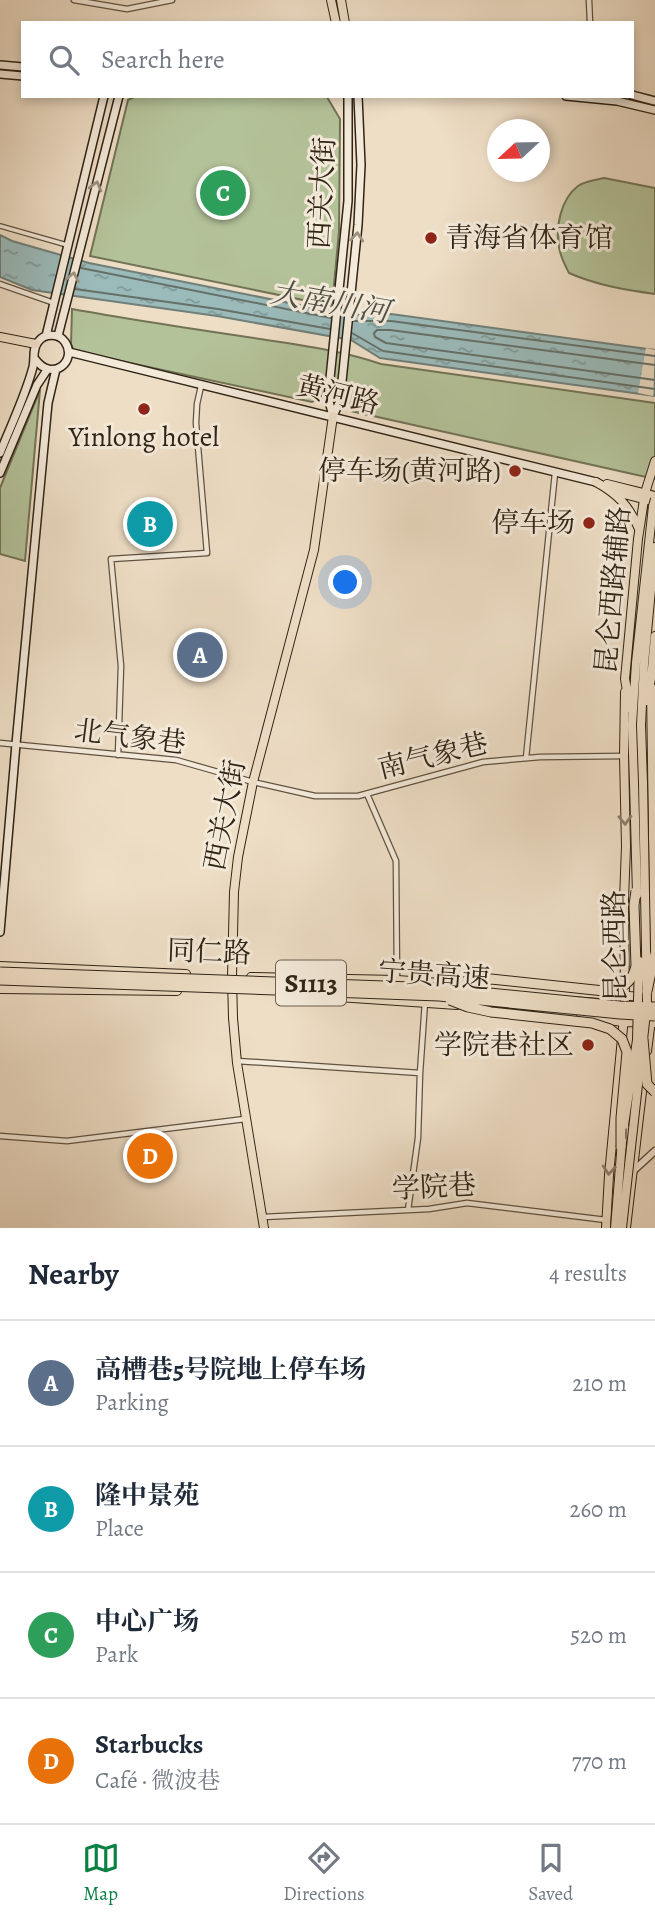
<!DOCTYPE html>
<meta charset="utf-8">
<style>
:root{--surface:#fff;--page:#f2f2f3;--text:#1f2937;--muted:#747a83;--line:#e0e1e3;--accent:#0b8043}
body{margin:0;font-family:Alegreya,"Noto Serif SC",serif;background:var(--page);color:var(--text)}
.compass{position:absolute;left:487px;top:119px;width:63px;height:63px;border-radius:50%;background:var(--surface);box-shadow:0 4px 10px #0003;rotate:248deg}
.you{position:absolute;left:346px;top:583px;width:24px;height:24px;margin:-18px;border:5px solid #fff;border-radius:50%;background:#1a73e8;box-shadow:0 0 0 10px #1a73e833}
.badge{display:grid;place-items:center;width:46px;height:46px;border-radius:50%;background:var(--accent);color:#fff;font-size:23px;font-weight:700}
.pin{position:absolute;translate:-50% -50%;border:4px solid #fff;box-shadow:0 2px 7px #0006}
.list{margin:0;padding:0;list-style:none}
h2{display:flex;justify-content:space-between;align-items:center;height:91px;margin:0;padding:0 28px;font-size:30px}
h2 small{font-size:23px;font-weight:400;color:var(--muted)}
.list li{display:grid;grid-template-columns:46px 1fr auto;gap:21px;align-items:center;box-sizing:border-box;height:126px;padding:0 28px;border-top:2px solid var(--line)}
.list b{display:block;font-size:26px;white-space:nowrap}
.list p{margin:0;font-size:23px;white-space:nowrap;color:var(--muted)}
.list em{font-size:23px;font-style:normal;color:var(--muted)}
.icon{flex:none;width:38px;height:38px;fill:none;stroke:currentColor;stroke-width:2;stroke-linecap:round;stroke-linejoin:round}
.map{position:relative;flex:none;width:655px;height:1228px;overflow:hidden}
.search{position:absolute;background:var(--surface);box-shadow:0 4px 10px #0003;left:21px;right:21px;top:21px;height:77px;display:flex;align-items:center;gap:18px;box-sizing:border-box;padding:0 24px;border-radius:0px;color:var(--muted);font-size:26px}
.sheet{height:595px;background:var(--surface)}
nav{display:flex;justify-content:space-around;align-items:center;box-sizing:border-box;height:98px;border-top:2px solid var(--line);background:var(--surface);font-size:19px;color:var(--muted)}
nav a{display:grid;justify-items:center;gap:4px}
nav .on{color:var(--accent)}
.map>svg:first-child{display:block}
</style>
<div class="map">
<svg width="655" height="1228" viewBox="0 0 655 1228">
<defs>
<pattern id="water-ripples" width="26" height="14" patternUnits="userSpaceOnUse" patternTransform="scale(1.75)"><rect width="26" height="14" fill="#9bbbbb"/><path d="M2 4q2-2 4 0t4 0M15 11q2-2 4 0t4 0" fill="none" stroke="#7f9897"/></pattern>
</defs>
<rect width="100%" height="100%" fill="#eedec6"/>
<filter id="stains"><feTurbulence type="fractalNoise" baseFrequency=".00286" numOctaves="4"/><feColorMatrix values="0 0 0 0 .2 0 0 0 0 .09 0 0 0 0 .02 0 0 0 .5 -.17"/></filter>
<radialGradient id="worn" r=".72"><stop offset=".6" stop-color="#630" stop-opacity="0"/><stop offset="1" stop-color="#630" stop-opacity=".3"/></radialGradient>
<path fill="#b4c299" stroke="#727357" stroke-width="2" d="M136 96 327 97 340 119 339 231 332 306 90 256 128 100Z
M604 178 655 188V294C626 290 596 285 569 273 565 265 560 256 559 247 555 227 561 199 578 186 585 181 595 180 604 178Z
M72 309C132 320 193 329 254 338 297 345 340 350 381 364L655 403V479L351 411 342 395 327 393 312 402 74 351 71 344Z
M40 390 25 561 0 554V488Z"/>
<path fill="url(#water-ripples)" stroke="#707f79" stroke-width="2" d="M0 235 12 241 89 263 335 312 361 315 391 314 655 350V396L380 358 351 340 217 316 32 290 0 277Z"/>
<path fill="#eedec6" d="M646 348 655 350 653 396 638 393Z"/>
<g fill="none" stroke-linecap="round" stroke-linejoin="round">
<path stroke="#657068" stroke-width="2" d="M81 268 331 318
M75 289 218 309 330 329
M353 321H391L655 356
M352 333 383 351 655 389
M655 365 390 330H377L374 333 375 337 386 343 655 380"/>
<defs>
<path id="pedestrian" d="M0 226 67 245"/>
<path id="minor" d="M74 0 127 9 172 0
M589 0 590 23
M0 284 54 303
M0 743 176 760 253 782 315 796H358L483 762 540 757 624 756
M118 755 121 666 111 559 207 553 196 423 197 404 201 386
M526 758 555 473
M367 794 396 861 397 980
M237 1061 420 1073
M0 1136 67 1141 245 1119
M408 1210 418 1138 420 1073 425 1002
M263 1217 429 1209 467 1203 606 1220"/>
<path id="tertiary" d="M633 1171 655 1151"/>
<path id="secondary" d="M0 65 23 67
M0 74 23 76
M632 95 655 101
M566 96 617 101 655 110
M46 336 104 96
M58 336 119 96
M69 352 596 482
M333 416 340 401 358 225 361 165 358 96
M333 416 328 398 348 201V96
M0 453C11 425 25 397 33 367 35 359 32 349 38 342 44 333 59 333 65 342 78 361 52 383 35 359
M0 473 37 385 47 370
M0 932 16 744 48 403 56 369"/>
<path id="primary" d="M331 0 336 23
M341 0 345 23
M0 337 36 344
M596 482C618 494 629 506 639 529
M607 484 655 496
M616 492 647 500
M0 966 186 974
M251 977 397 980 644 997
M0 989 177 991
M323 996 457 1005
M625 1001 624 901 626 846 624 756 625 692
M581 1017 624 1022 655 1023
M647 1051 655 989 651 687
M264 1228 237 1063 233 1018 232 977 234 892 238 857 253 782 314 550 333 416
M606 1228 609 1175 624 1017
M626 1228 644 1075"/>
<path id="trunk" d="M646 701 651 679 655 636
M630 708 625 679 638 539 645 493 655 461
M634 783 632 725 636 663 653 506
M643 783 641 725 644 664 655 547"/>
<path id="motorway" d="M654 997 655 998"/>
</defs>
<use href="#pedestrian" stroke="#5f5241" stroke-width="6"/>
<use href="#minor" stroke="#5f5241" stroke-width="7"/>
<use href="#tertiary" stroke="#5f5241" stroke-width="9"/>
<use href="#secondary" stroke="#2f2415" stroke-width="10"/>
<use href="#primary" stroke="#2f2415" stroke-width="10"/>
<use href="#trunk" stroke="#2f2415" stroke-width="10"/>
<use href="#motorway" stroke="#2f2415" stroke-width="11"/>
<use href="#pedestrian" stroke="#f4eada" stroke-width="3.5"/>
<use href="#minor" stroke="#f4eada" stroke-width="4.5"/>
<use href="#tertiary" stroke="#f4eada" stroke-width="6"/>
<use href="#secondary" stroke="#f4eada" stroke-width="7"/>
<use href="#primary" stroke="#eedec6" stroke-width="8"/>
<use href="#trunk" stroke="#eedec6" stroke-width="8"/>
<use href="#motorway" stroke="#eedec6" stroke-width="9"/>
<defs>
<path id="trunk-bridge" d="M653 506 655 499
M634 783 637 895
M624 1125 637 1040 639 961
M615 1228 622 1141
M622 1228 647 1004 643 783"/>
<path id="motorway-bridge" d="M0 972 439 988 620 1006 655 1007
M0 980 439 996 620 1014 655 1016
M447 986 471 980 491 979 604 991C622 990 632 983 636 966L634 905 636 891
M647 991 655 954
M450 1000 468 1007 491 1012 592 1023 610 1029 622 1039 627 1052 621 1118V1147
M643 1039 647 1084 655 1092"/>
</defs>
<use href="#trunk-bridge" stroke="#2f2415" stroke-width="10" stroke-linecap="butt"/>
<use href="#motorway-bridge" stroke="#2f2415" stroke-width="11" stroke-linecap="butt"/>
<use href="#trunk-bridge" stroke="#eedec6" stroke-width="8"/>
<use href="#motorway-bridge" stroke="#eedec6" stroke-width="9"/>
</g>
<defs><path id="oneway-chevron" d="M-2-3.5L2.5 0L-2 3.5" fill="none" stroke-width="1.6" stroke-linecap="round" stroke-linejoin="round" transform="scale(1.75)"/></defs>
<g stroke="#9b9181">
<use href="#oneway-chevron" transform="translate(96 186) rotate(-75)"/>
<use href="#oneway-chevron" transform="translate(357 237) rotate(-85)"/>
<use href="#oneway-chevron" transform="translate(73 277) rotate(-78)"/>
</g>
<g stroke="#8e816e">
<use href="#oneway-chevron" transform="translate(625 820) rotate(88)"/>
<use href="#oneway-chevron" transform="translate(609 1170) rotate(95)"/>
</g>
<g fill="#8f2418" stroke="#f4eada" stroke-width="2.5">
<circle cx="431" cy="238" r="7"/>
<circle cx="144" cy="409" r="7"/>
<circle cx="515" cy="471" r="7"/>
<circle cx="589" cy="523" r="7"/>
<circle cx="588" cy="1045" r="7"/>
</g>
<g text-anchor="middle" dominant-baseline="central" stroke-width="6" stroke-linejoin="round" paint-order="stroke">
<rect fill="#f4eada" stroke="#6a5f50" stroke-width="2" x="276" y="960.5" width="70" height="45" rx="5"/>
<g font-size="26" font-weight="bold" fill="#2f2415">
<text x="311" y="983">S1113</text>
</g>
<g font-size="28" fill="#2f2415" stroke="#f4eada">
<text transform="translate(322 193) rotate(-87)">西关大街</text>
<text transform="translate(338 395) rotate(14)">黄河路</text>
<text transform="translate(613 590) rotate(-85)">昆仑西路辅路</text>
<text transform="translate(130 737) rotate(7)">北气象巷</text>
<text transform="translate(433 756) rotate(-14)">南气象巷</text>
<text transform="translate(225 815) rotate(-79)">西关大街</text>
<text transform="translate(615 946) rotate(-91)">昆仑西路</text>
<text transform="translate(209 952) rotate(2)">同仁路</text>
<text transform="translate(434 975) rotate(4)">宁贵高速</text>
<text transform="translate(434 1187) rotate(-3)">学院巷</text>
</g>
<g font-size="28" fill="#2f2415" stroke="#f4eada" text-anchor="end">
<text x="445" y="238" text-anchor="start">青海省体育馆</text>
<text x="144" y="437" text-anchor="middle">Yinlong hotel</text>
<text x="501" y="471">停车场(黄河路)</text>
<text x="575" y="523">停车场</text>
<text x="574" y="1045">学院巷社区</text>
</g>
<g font-size="30" font-style="italic" fill="#4f5147" stroke="#f4eada">
<text transform="translate(330 302) rotate(10)">大南川河</text>
</g>
</g>
<rect width="100%" height="100%" filter="url(#stains)"/>
<rect width="100%" height="100%" fill="url(#worn)"/>
</svg>
<svg class="compass" viewBox="-18 -18 36 36"><path d="M0-13l5 13h-10z" fill="#e53935"/><path d="M0 13l5-13h-10z" fill="#747a83"/></svg>
<div class="you"></div>
<div class="pin badge" style="left:200px;top:655px;background:#5c6f8a">A</div>
<div class="pin badge" style="left:150px;top:524px;background:#0f9aa8">B</div>
<div class="pin badge" style="left:223px;top:193px;background:#2e9e5b">C</div>
<div class="pin badge" style="left:150px;top:1156px;background:#e8710a">D</div>
<div class="search"><svg class="icon" aria-label="search" viewBox="0 0 24 24"><circle cx="10" cy="10" r="6"/><path d="M15 15l6 6"/></svg>Search here</div>
</div>
<section class="sheet">
<h2>Nearby<small>4 results</small></h2>
<ul class="list">
<li><span class="badge" style="background:#5c6f8a">A</span><div><b>高槽巷5号院地上停车场</b><p>Parking</p></div><em>210 m</em></li>
<li><span class="badge" style="background:#0f9aa8">B</span><div><b>隆中景苑</b><p>Place</p></div><em>260 m</em></li>
<li><span class="badge" style="background:#2e9e5b">C</span><div><b>中心广场</b><p>Park</p></div><em>520 m</em></li>
<li><span class="badge" style="background:#e8710a">D</span><div><b>Starbucks</b><p>Café · 微波巷</p></div><em>770 m</em></li>
</ul>
</section>
<nav>
<a class="on"><svg class="icon" aria-label="map" viewBox="0 0 24 24"><path d="M3 6l6-2 6 2 6-2v14l-6 2-6-2-6 2zM9 4v14M15 6v14"/></svg>Map</a>
<a><svg class="icon" aria-label="directions" viewBox="0 0 24 24"><path d="M12 3l9 9-9 9-9-9zM9 14v-3h6M13 9l2 2-2 2"/></svg>Directions</a>
<a><svg class="icon" aria-label="saved" viewBox="0 0 24 24"><path d="M7 4h10v16l-5-4-5 4z"/></svg>Saved</a>
</nav>
